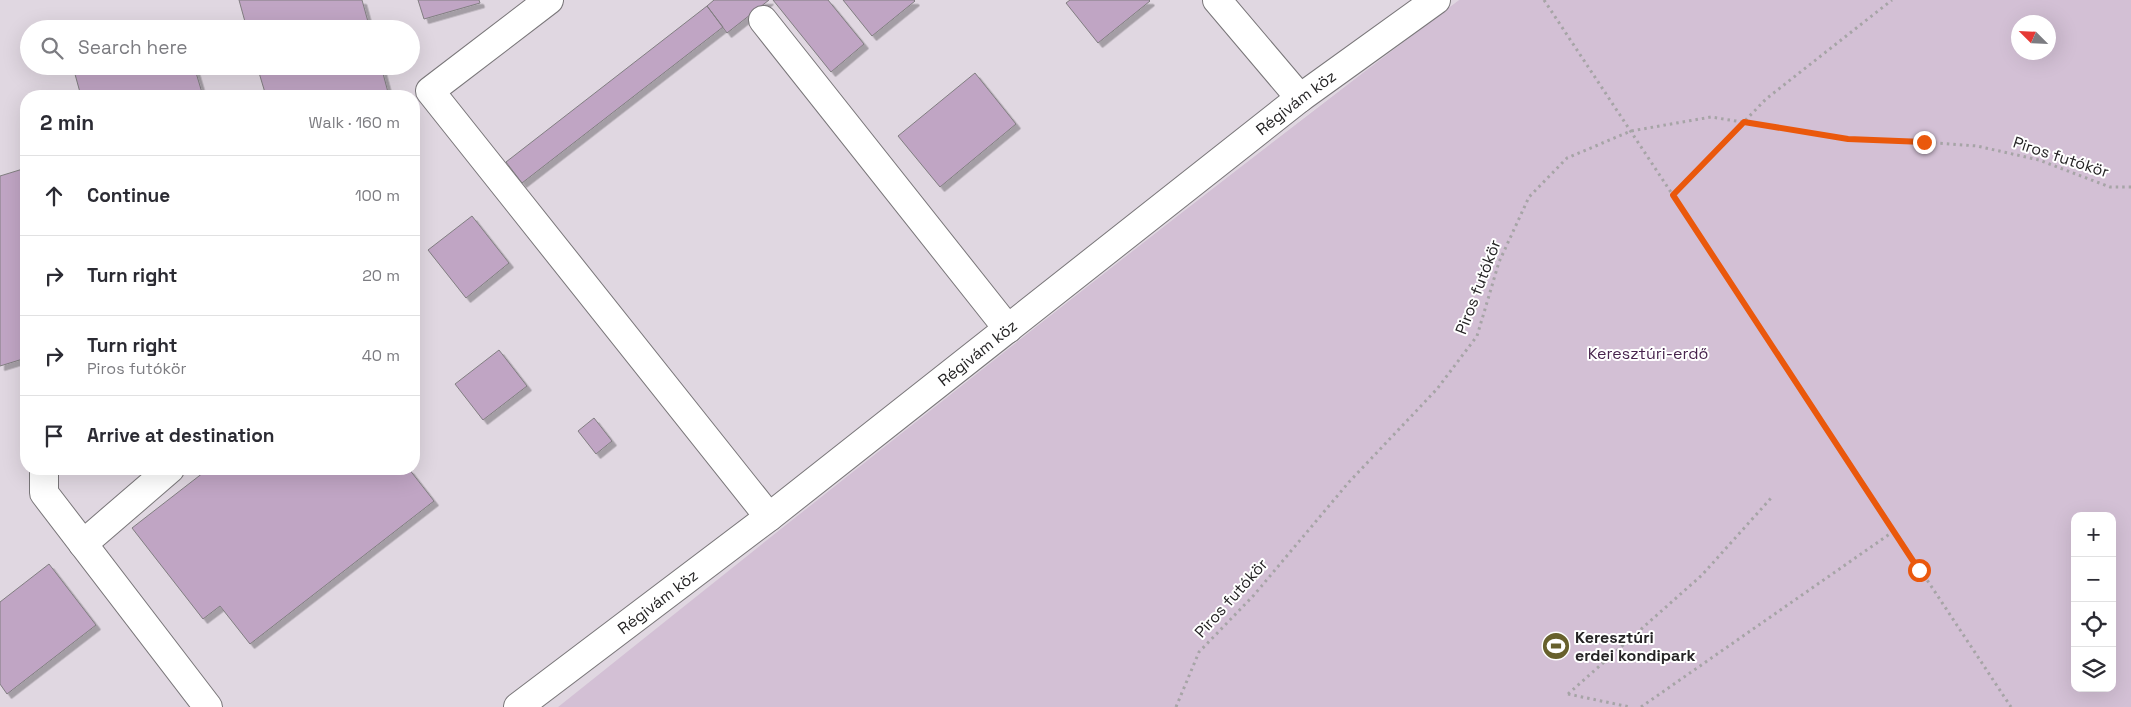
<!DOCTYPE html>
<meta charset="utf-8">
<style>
:root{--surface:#fff;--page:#f7f7f7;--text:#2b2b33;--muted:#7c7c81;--line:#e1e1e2}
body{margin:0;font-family:"Space Grotesk",sans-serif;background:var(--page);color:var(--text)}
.controls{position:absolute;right:15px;bottom:15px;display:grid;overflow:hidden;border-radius:10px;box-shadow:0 5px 20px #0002}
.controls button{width:45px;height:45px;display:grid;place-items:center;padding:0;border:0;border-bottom:1px solid var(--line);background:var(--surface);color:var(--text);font:25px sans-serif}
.compass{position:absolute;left:2011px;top:15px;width:45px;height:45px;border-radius:50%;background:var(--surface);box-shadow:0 5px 20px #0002;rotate:294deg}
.stop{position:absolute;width:15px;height:15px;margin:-11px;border:4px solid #ea580c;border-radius:50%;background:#fff}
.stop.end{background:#ea580c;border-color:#fff;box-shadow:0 1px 5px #0008}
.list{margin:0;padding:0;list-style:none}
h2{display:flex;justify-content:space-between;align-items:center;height:65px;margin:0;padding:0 20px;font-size:21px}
h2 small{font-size:16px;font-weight:400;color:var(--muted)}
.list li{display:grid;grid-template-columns:32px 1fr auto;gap:15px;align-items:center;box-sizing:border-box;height:80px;padding:0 20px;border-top:1px solid var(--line)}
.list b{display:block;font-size:19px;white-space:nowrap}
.list p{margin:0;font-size:16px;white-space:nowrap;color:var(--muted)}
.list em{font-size:16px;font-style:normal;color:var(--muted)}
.icon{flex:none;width:28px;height:28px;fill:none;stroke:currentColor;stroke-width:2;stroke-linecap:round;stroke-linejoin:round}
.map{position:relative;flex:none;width:2131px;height:707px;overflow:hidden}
.search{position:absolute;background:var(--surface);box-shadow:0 5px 20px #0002;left:20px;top:20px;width:400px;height:55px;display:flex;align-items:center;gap:12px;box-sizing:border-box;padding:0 18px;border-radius:28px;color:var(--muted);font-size:19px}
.panel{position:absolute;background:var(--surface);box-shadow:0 5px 20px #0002;left:20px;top:90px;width:400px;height:385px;border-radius:20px}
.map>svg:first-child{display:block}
</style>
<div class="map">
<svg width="2131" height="707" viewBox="0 0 2131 707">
<defs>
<filter id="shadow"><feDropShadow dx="4.5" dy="4.5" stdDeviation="0" flood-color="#0004"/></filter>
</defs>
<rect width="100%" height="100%" fill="#e4e1e4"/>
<path fill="#e0d7e1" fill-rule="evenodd" d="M0 0H1459L1315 109 1036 326 558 707H0ZM29 29H411V66H29ZM26 96H414V469H26Z"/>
<path fill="#d3c0d5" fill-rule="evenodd" d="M1459 0H2131V707H558C856 469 1154 230 1459 0ZM2018 22H2048V52H2018ZM2075 516H2112V688H2075Z"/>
<path fill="#c0a5c4" stroke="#817e81" filter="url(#shadow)" d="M239 0H362L370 29H247Z
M418 0H479L480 3 424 19Z
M714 0H769L727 33 707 6Z
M773 0H828L864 44 831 72Z
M843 0H914L915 1 872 36Z
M1070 0H1149L1150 1 1098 43 1066 3Z
M707 6 723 27 522 183 506 162Z
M76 66H194L203 96H81L73 67Z
M257 66H381L389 96H266Z
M975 73 1016 124 940 187 898 136Z
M26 168V358L0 366V176Z
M472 216 509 263 466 298 428 250Z
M499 350 527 386 483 420 455 384Z
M594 418 612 441 596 454 578 431Z
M208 469H409L434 501 250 644 220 606 203 619 132 528Z
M49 564 96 625 7 694 0 684V602Z"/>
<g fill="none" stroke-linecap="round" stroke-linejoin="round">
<defs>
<g id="minor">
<path d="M549 0 430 91 769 517"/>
<path d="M1217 0 1300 98"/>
<path d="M763 20 1008 329"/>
<path d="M44 469V493L208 707"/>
<path d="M83 544 170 469"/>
<path id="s1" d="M518 707 769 517 1300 98 1436 0"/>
</g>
</defs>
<use href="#minor" stroke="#797679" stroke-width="30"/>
<path stroke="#a6a4a6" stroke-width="3" stroke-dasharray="2.5 4" stroke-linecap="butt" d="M1544 0 2011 707
M1673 195 1766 99 1892 0
M1568 694 1702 575 1772 497
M1568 694 1630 707
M1176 707 1199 652 1254 595 1349 482 1437 389 1477 336 1499 262 1529 197 1567 158 1631 131 1711 117 1848 139 1924 142 1977 146 2039 160 2110 187H2131
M1641 707 1894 531"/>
<use href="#minor" stroke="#fff" stroke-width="28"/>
</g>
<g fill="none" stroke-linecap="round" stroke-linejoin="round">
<path stroke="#ea580c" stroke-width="6" d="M1919 570 1673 195 1744 122 1848 139 1924 142"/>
</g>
<defs>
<symbol id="stadium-disc" viewBox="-11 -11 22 22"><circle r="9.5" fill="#67602c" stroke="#fff"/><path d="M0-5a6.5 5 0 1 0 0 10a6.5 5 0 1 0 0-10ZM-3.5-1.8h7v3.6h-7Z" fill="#fff"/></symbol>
</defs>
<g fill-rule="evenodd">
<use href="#stadium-disc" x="1540" y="630" width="32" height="32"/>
</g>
<g text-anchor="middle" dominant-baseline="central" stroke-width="4" stroke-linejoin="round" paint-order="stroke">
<g font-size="16" fill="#252425" stroke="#fff">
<text stroke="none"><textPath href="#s1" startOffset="985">Régivám köz</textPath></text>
<text transform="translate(2061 157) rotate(18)">Piros futókör</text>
<text transform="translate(1478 287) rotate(-69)">Piros futókör</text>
<text stroke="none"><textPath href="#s1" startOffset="580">Régivám köz</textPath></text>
<text transform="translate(1231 598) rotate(-48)">Piros futókör</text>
<text stroke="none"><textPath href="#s1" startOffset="175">Régivám köz</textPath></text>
</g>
<g font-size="16" fill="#48244d" stroke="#fff">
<text x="1648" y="353">Keresztúri-erdő</text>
</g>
<g font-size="16" font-weight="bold" fill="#252425" stroke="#fff" text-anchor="start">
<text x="1575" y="637">Keresztúri<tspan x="1575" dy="18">erdei kondipark</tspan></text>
</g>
</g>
</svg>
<div class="controls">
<button>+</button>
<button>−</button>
<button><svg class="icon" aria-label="locate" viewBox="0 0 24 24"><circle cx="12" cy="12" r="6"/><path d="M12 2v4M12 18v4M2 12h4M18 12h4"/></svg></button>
<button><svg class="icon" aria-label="layers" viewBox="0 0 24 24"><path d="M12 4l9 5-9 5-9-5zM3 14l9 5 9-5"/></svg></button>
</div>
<svg class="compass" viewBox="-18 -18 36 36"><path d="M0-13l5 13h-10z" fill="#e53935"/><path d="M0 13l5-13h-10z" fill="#7c7c81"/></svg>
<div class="stop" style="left:1919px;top:570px"></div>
<div class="stop end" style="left:1924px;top:142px"></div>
<div class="search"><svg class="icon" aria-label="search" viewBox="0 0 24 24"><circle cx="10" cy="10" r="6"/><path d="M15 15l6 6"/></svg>Search here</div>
<section class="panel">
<h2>2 min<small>Walk · 160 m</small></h2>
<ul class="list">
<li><svg class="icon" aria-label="ahead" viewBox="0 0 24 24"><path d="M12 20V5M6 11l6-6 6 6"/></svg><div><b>Continue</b></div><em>100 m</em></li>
<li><svg class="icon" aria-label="right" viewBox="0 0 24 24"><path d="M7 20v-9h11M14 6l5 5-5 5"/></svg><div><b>Turn right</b></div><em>20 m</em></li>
<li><svg class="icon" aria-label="right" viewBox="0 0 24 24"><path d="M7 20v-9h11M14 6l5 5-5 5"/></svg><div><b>Turn right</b><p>Piros futókör</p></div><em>40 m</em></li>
<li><svg class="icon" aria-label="arrive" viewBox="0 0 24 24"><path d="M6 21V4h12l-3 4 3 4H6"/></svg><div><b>Arrive at destination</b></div></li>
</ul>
</section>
</div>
